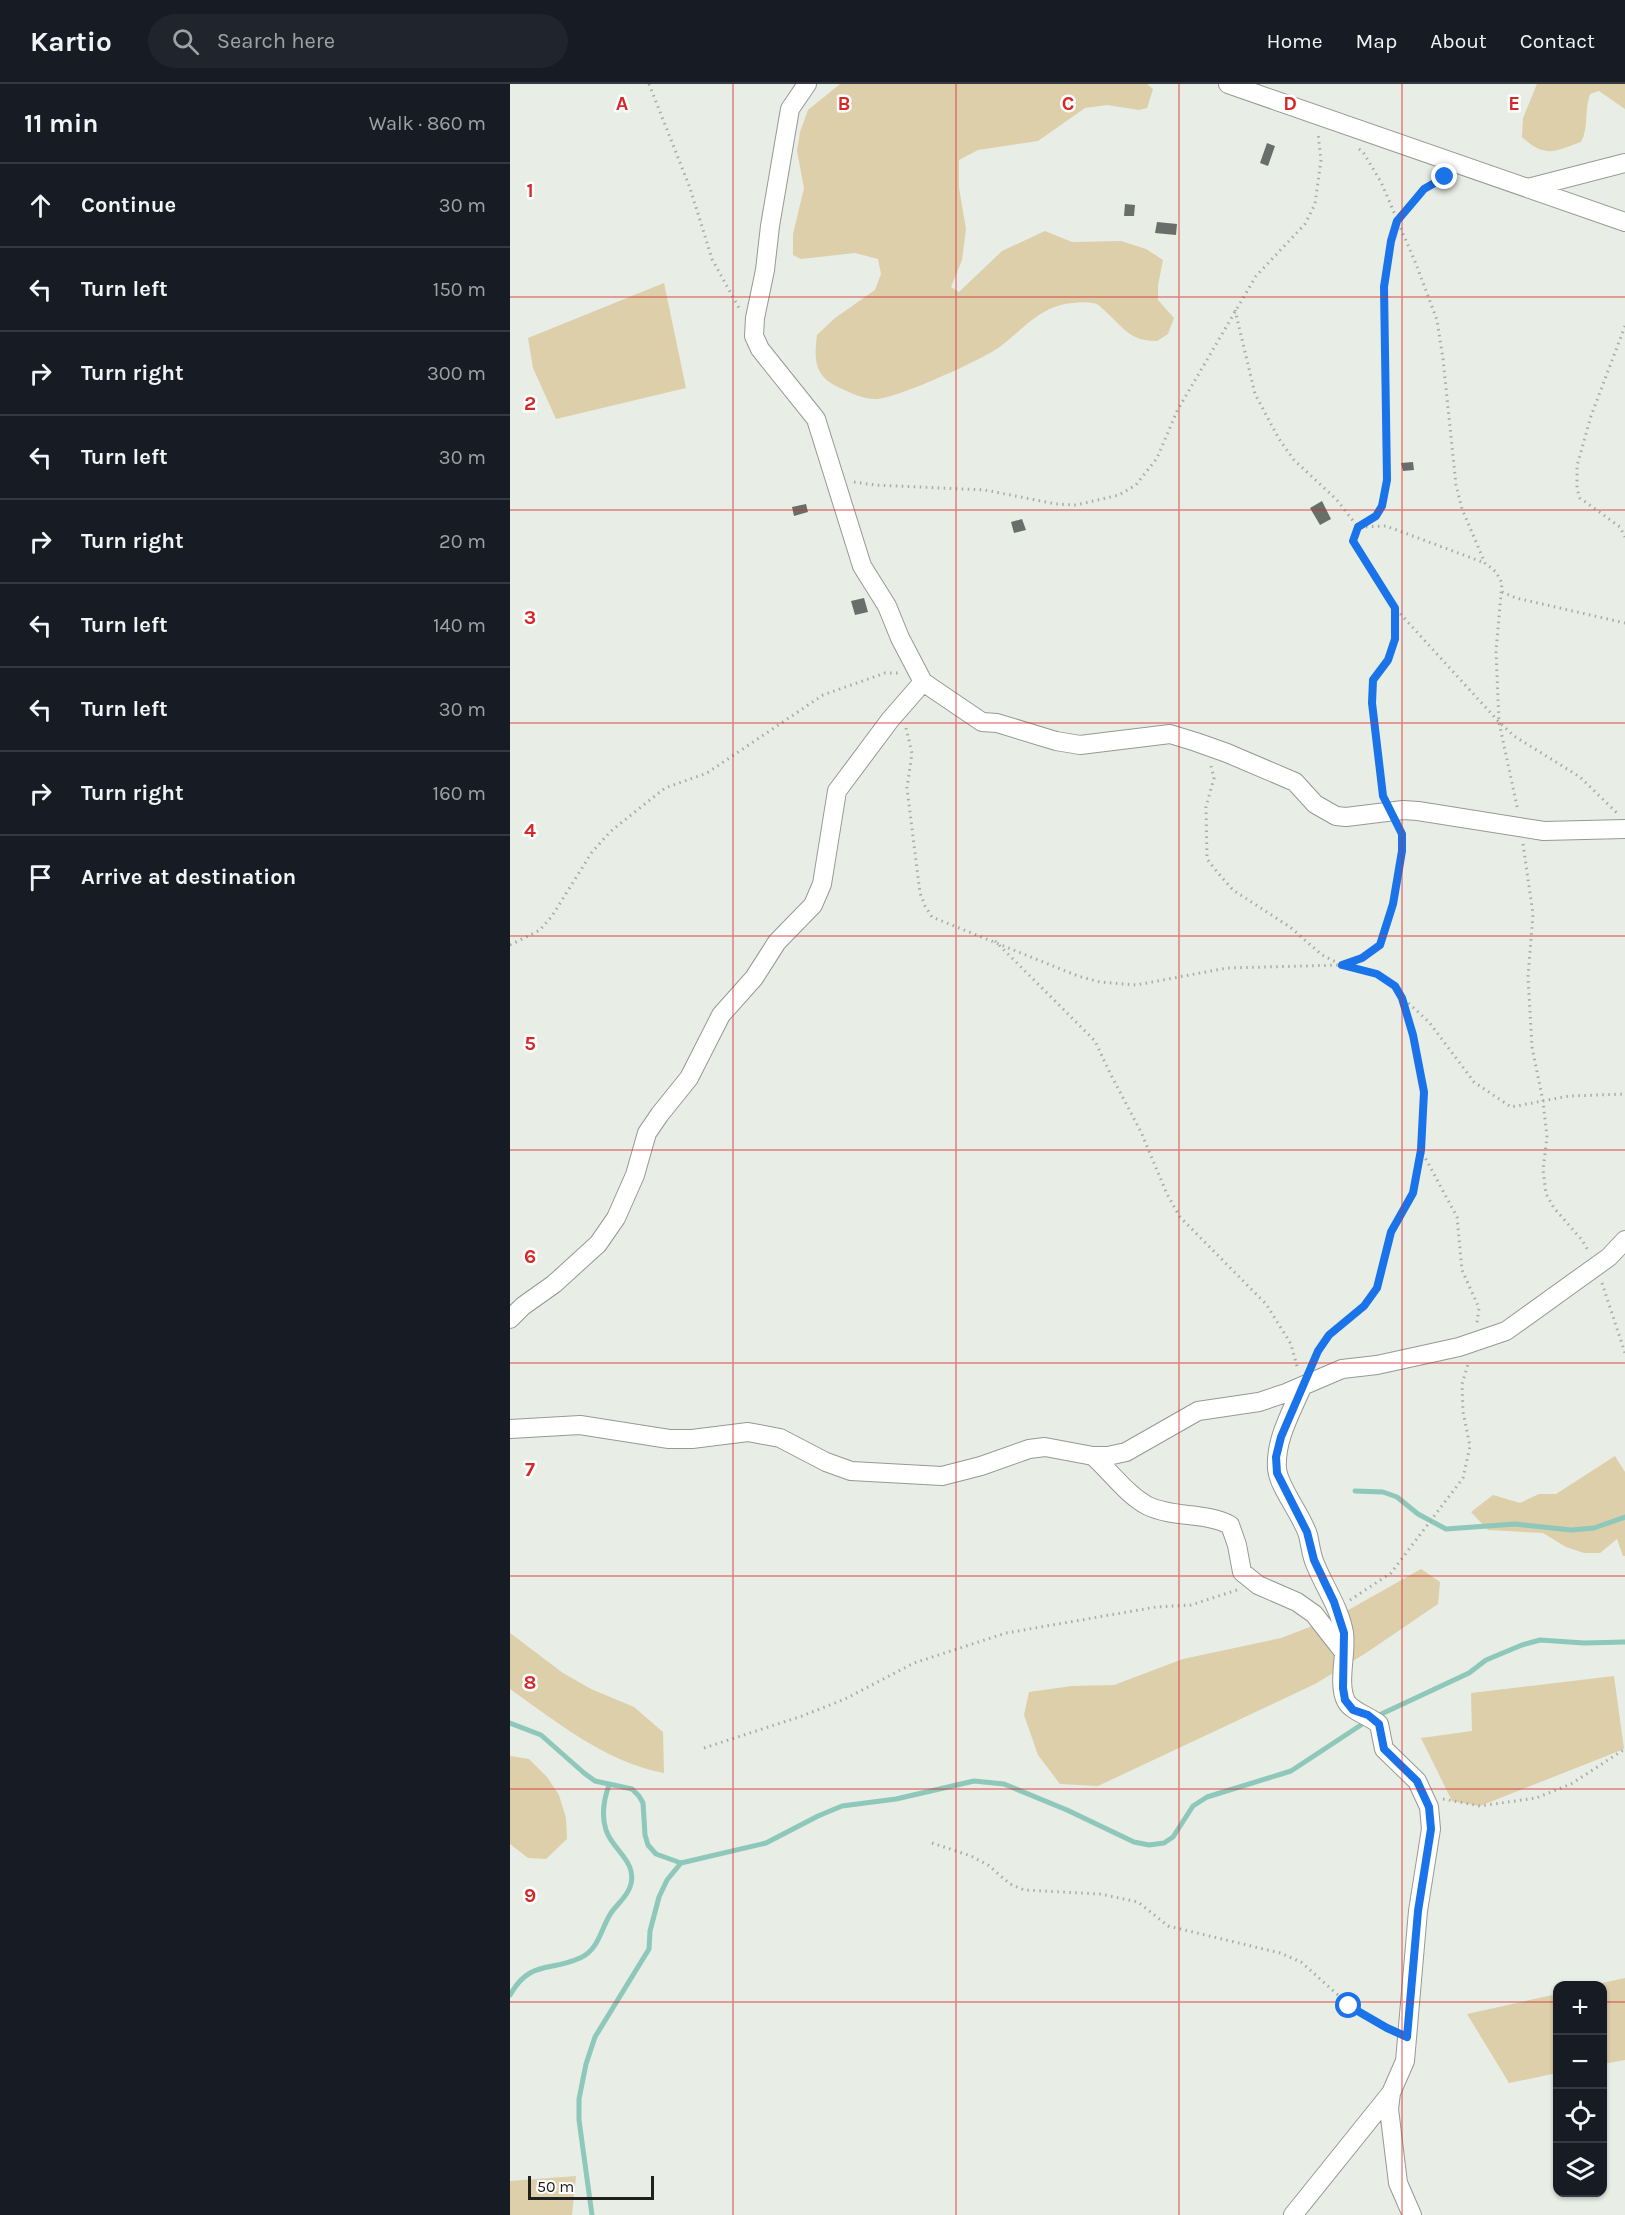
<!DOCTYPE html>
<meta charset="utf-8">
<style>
:root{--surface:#171b24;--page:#20242c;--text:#f1f3f6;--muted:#9ea1a6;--line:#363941}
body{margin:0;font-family:Karla,sans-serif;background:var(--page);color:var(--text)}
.controls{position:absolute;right:18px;bottom:18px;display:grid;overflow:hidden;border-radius:12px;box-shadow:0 2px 4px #0004}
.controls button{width:54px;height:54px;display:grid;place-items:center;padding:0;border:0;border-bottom:2px solid var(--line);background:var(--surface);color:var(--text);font:30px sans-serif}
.scale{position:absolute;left:18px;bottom:15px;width:126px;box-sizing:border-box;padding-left:6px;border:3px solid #1f211e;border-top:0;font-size:16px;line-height:21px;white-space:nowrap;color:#1f211e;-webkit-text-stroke:4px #fff;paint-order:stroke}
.stop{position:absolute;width:18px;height:18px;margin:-14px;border:4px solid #1a73e8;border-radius:50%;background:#fff}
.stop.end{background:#1a73e8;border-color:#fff;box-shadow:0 2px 6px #0008}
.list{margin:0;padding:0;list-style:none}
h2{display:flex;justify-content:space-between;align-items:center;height:78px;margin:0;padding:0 24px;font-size:26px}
h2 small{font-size:20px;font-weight:400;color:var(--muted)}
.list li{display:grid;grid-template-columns:39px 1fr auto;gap:18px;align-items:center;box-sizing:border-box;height:84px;padding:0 24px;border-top:2px solid var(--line)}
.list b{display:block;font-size:22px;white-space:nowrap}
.list em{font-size:20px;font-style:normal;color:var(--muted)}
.icon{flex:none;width:33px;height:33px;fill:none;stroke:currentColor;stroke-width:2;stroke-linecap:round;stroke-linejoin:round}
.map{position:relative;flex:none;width:1115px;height:2131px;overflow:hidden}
header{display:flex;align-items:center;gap:36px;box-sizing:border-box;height:84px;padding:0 30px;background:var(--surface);border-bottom:2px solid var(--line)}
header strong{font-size:28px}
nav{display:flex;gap:33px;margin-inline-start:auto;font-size:21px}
.search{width:420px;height:54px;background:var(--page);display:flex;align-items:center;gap:15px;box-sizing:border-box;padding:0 21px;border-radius:33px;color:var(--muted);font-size:22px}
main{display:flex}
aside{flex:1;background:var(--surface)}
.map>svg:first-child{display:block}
</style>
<header>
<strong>Kartio</strong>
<div class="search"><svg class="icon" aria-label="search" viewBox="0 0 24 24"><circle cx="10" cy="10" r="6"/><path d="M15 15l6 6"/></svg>Search here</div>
<nav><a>Home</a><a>Map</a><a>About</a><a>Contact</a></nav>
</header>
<main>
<aside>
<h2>11 min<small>Walk · 860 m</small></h2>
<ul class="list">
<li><svg class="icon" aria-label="ahead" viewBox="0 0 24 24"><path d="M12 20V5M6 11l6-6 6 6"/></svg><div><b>Continue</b></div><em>30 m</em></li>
<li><svg class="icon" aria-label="left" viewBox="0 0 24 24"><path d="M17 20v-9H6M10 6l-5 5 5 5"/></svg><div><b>Turn left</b></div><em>150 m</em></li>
<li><svg class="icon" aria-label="right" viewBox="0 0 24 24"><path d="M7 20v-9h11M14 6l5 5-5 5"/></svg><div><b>Turn right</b></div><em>300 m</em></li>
<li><svg class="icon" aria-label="left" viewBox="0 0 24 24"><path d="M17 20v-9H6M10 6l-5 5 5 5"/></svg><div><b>Turn left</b></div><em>30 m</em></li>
<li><svg class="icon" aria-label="right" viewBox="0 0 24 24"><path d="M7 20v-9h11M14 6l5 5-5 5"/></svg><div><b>Turn right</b></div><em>20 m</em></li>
<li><svg class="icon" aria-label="left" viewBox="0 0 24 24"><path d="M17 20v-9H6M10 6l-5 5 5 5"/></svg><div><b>Turn left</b></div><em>140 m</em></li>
<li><svg class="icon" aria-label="left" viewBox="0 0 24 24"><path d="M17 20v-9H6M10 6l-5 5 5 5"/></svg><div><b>Turn left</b></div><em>30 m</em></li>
<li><svg class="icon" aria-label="right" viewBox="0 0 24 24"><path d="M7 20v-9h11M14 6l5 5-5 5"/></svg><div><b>Turn right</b></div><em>160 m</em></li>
<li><svg class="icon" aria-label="arrive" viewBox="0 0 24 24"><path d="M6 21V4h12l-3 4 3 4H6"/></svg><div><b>Arrive at destination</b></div></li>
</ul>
</aside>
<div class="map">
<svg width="1115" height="2131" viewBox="0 0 1115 2131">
<rect width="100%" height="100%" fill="#e8ede5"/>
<path fill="#dccfaa" d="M330 0H637L643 5 637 24 629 26 597 21 575 24 528 57 468 66 449 76V104L456 145 452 176 441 203 449 208 492 167 535 147 562 158 611 157 636 165 653 176 648 201V216L664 234 658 250 647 257C620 257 615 245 597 229 594 226 590 222 587 220 581 218 570 218 564 219 533 220 513 245 491 262 474 275 384 316 365 315 353 315 341 309 330 304 304 292 304 277 307 251L325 234 365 206 371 190 368 175 345 169 291 175 283 171V150L294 104 287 67 290 48 298 26Z
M1027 0H1115V25L1089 7 1080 10C1074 27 1079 43 1071 58 1044 68 1034 74 1012 53L1013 34Z
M154 199 176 304 46 335 23 284 18 254Z
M1105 1372 1115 1388V1472H1113L1107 1455 1090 1469H1074L1056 1463 1033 1449 978 1446 961 1428 983 1411 1010 1419 1029 1410H1046Z
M911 1485 930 1498 928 1520 856 1569 805 1600 588 1702 550 1700 528 1671 514 1631 519 1608 562 1602 604 1601 673 1575 771 1554 826 1533Z
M0 1549 53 1589 81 1605 124 1623 153 1648 154 1689C97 1679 47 1638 0 1605Z
M1104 1592 1114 1665 970 1722 942 1717 911 1654 962 1647 961 1609Z
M0 1672 19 1675 37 1693 49 1711 56 1734 57 1755 36 1775 18 1774 0 1760Z
M1115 1894V1976L1093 1980 1092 1902 1083 1901Z
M1047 1910V1989L999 1999 957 1930Z
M66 2092 62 2131H0V2097Z"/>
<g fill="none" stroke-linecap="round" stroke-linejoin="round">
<path stroke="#8dc8ba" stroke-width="5" d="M845 1407 873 1408 887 1413 908 1430 936 1445 1005 1440 1061 1446 1084 1444 1115 1433
M865 1633 959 1589 976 1576 1012 1561 1030 1556 1074 1559 1115 1558
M0 1639 31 1651 74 1689 85 1697 122 1705 129 1712 133 1719 135 1751 138 1761 146 1770 171 1779 256 1759 308 1732 332 1722 386 1715 464 1697 494 1700 557 1726 624 1758 639 1761 654 1759 663 1753 683 1722 697 1713 781 1687 857 1637
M0 1911C20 1876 39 1888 70 1874 89 1866 91 1844 101 1829 107 1820 116 1814 120 1803 129 1778 102 1766 96 1746 91 1731 94 1715 99 1701
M82 2131 69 2036V2015L76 1980 85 1953 139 1865 140 1847 149 1813 157 1796 171 1779"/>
</g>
<path fill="#686f6a" d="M757 59 765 62 758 82 750 79Z
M615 120 625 121 624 132H614Z
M647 138 667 140 666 151 645 149Z
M903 378 904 386 893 387 891 379Z
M812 417 821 435 810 441 800 424Z
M296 420 298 428 284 432 282 423Z
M512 435 516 446 504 449 501 438Z
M354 514 358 528 345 531 341 517Z"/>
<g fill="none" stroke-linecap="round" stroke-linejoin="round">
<defs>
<path id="street" d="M297 0 280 25 274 60 260 142 255 186 245 234 244 252 250 265 306 335 352 482 377 522 390 554 413 598 472 638 487 639 546 657 570 661 660 650 686 658 717 669 785 698 805 720 826 732 836 733 893 726 908 727 1034 747 1115 745
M718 0 1115 138
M1018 104 1115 79
M0 1235 13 1222 44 1200 88 1160 106 1134 125 1091 137 1049 150 1030 179 994 211 931 244 894 267 858 303 821 312 800 327 707 380 636 413 598
M792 1303C781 1329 765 1356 767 1385 769 1404 792 1431 798 1451 800 1459 801 1469 804 1477 813 1501 830 1524 834 1549 837 1569 827 1599 836 1617 841 1627 859 1632 869 1640L874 1665 907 1697 919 1723 921 1745 908 1827 895 1977 881 2009 879 2025 888 2099 902 2131
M0 1345 70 1341 159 1355H182L238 1348 270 1354 316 1378 341 1387 432 1392 471 1382 519 1365 535 1363 583 1372H598L616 1368 688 1327 749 1318 776 1309 832 1285 867 1281 949 1263 996 1247 1099 1173 1115 1156
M583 1372C601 1388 617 1411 638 1422 664 1434 695 1428 720 1441L727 1461 732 1488 748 1501 787 1518 804 1530 833 1567
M783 2131 881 2009"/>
</defs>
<use href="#street" stroke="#959a93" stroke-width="20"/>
<path stroke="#a8aca5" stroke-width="3" stroke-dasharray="1.5 4.5" stroke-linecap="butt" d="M139 0 180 104 202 175 229 224
M849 65 853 68 871 98 906 180 927 236 933 275 946 401 952 425 975 479 986 488 992 499 986 567 989 638 1008 727
M934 94 914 105 904 117 887 137 881 157 874 203 877 396 872 422 866 432 848 443 843 457 885 524 989 638 1004 652 1070 693 1107 729
M725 226 745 310 769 355 784 376 827 416 848 443 876 442 975 479
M1115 242 1081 332 1067 382V405L1070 414 1110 443 1115 453
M344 398 365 401 475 406 546 420 566 421 609 411 626 401 647 374 667 327 746 192 795 140 805 120 811 76 808 49
M992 508 1006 514 1115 539
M396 644 402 669 397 704 410 809 415 822 422 833 568 892 590 898 626 901 717 884 832 881 852 875 870 861 883 820 892 767V750L888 743
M701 682 704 694 696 723 697 775 708 789 723 806 780 843 812 871 832 881 867 890 885 902 892 914 903 951 914 1008 911 1066 947 1133 952 1186 969 1224 967 1239
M873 713 862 619 863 596 878 576 885 555V524
M1013 760 1023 830 1018 893 1022 963 1033 1017 1037 1053 1033 1086 1036 1110 1044 1124 1072 1156 1079 1168
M485 857 585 957 600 989 631 1048 657 1110 670 1133 756 1220 781 1260 788 1286
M0 861 30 846 42 832 82 768 101 747 155 704 197 689 313 611 375 589H390
M894 915 919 938 964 998 1001 1023 1059 1012 1115 1010
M1092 1199 1115 1269
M804 1277 819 1250 854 1222 867 1204 881 1148 903 1109 910 1068
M840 1516 881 1489 953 1394 960 1362 953 1328 952 1300 959 1277
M194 1664 292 1632 335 1615 404 1579 496 1549 646 1523 681 1521 727 1506
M933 1715 970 1722 1026 1714 1061 1700 1115 1665
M422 1759 461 1772 478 1781 500 1800 514 1806 590 1810 628 1818 658 1842 770 1869 791 1878 839 1921 882 1946"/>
<use href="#street" stroke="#fff" stroke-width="18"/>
</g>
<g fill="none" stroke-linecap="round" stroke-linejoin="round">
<path stroke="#1a73e8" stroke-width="8" d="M839 1922 877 1944 897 1953 908 1827 921 1745 919 1723 907 1697 874 1665 869 1640 858 1631 843 1626 835 1616 833 1604 834 1549 824 1518 804 1476 797 1448 767 1389 766 1373 771 1353 808 1267 819 1251 854 1222 867 1204 881 1148 903 1109 911 1066 914 1008 903 951 892 914 885 902 867 890 832 881 852 874 870 861 883 820 892 767V750L873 712 862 619 863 596 878 576 885 555V524L843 457 848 443 866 432 872 422 877 396 874 203 881 157 887 137 904 117 914 105 935 93"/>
</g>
<path fill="none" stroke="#d62828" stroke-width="1.5" stroke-opacity="0.55" d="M223 0V2131M446 0V2131M669 0V2131M892 0V2131M0 213H1115M0 426H1115M0 639H1115M0 852H1115M0 1066H1115M0 1279H1115M0 1492H1115M0 1705H1115M0 1918H1048M1092 1918H1115"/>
<g font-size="20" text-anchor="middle" font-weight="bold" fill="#d62828" stroke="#fff" stroke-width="5" stroke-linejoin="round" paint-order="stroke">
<text x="112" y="26">A</text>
<text x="334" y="26">B</text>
<text x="558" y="26">C</text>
<text x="780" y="26">D</text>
<text x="1004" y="26">E</text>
<text x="20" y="113">1</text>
<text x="20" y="326">2</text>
<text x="20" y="540">3</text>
<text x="20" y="753">4</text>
<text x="20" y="966">5</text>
<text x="20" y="1179">6</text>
<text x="20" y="1392">7</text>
<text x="20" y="1605">8</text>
<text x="20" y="1818">9</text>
</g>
</svg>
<div class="controls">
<button>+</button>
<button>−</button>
<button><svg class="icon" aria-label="locate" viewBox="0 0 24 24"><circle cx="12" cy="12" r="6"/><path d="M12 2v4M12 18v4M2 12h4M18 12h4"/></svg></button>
<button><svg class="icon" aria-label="layers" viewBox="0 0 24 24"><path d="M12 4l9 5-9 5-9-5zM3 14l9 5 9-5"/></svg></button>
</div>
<div class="scale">50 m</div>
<div class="stop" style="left:839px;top:1922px"></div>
<div class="stop end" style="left:935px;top:93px"></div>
</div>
</main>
